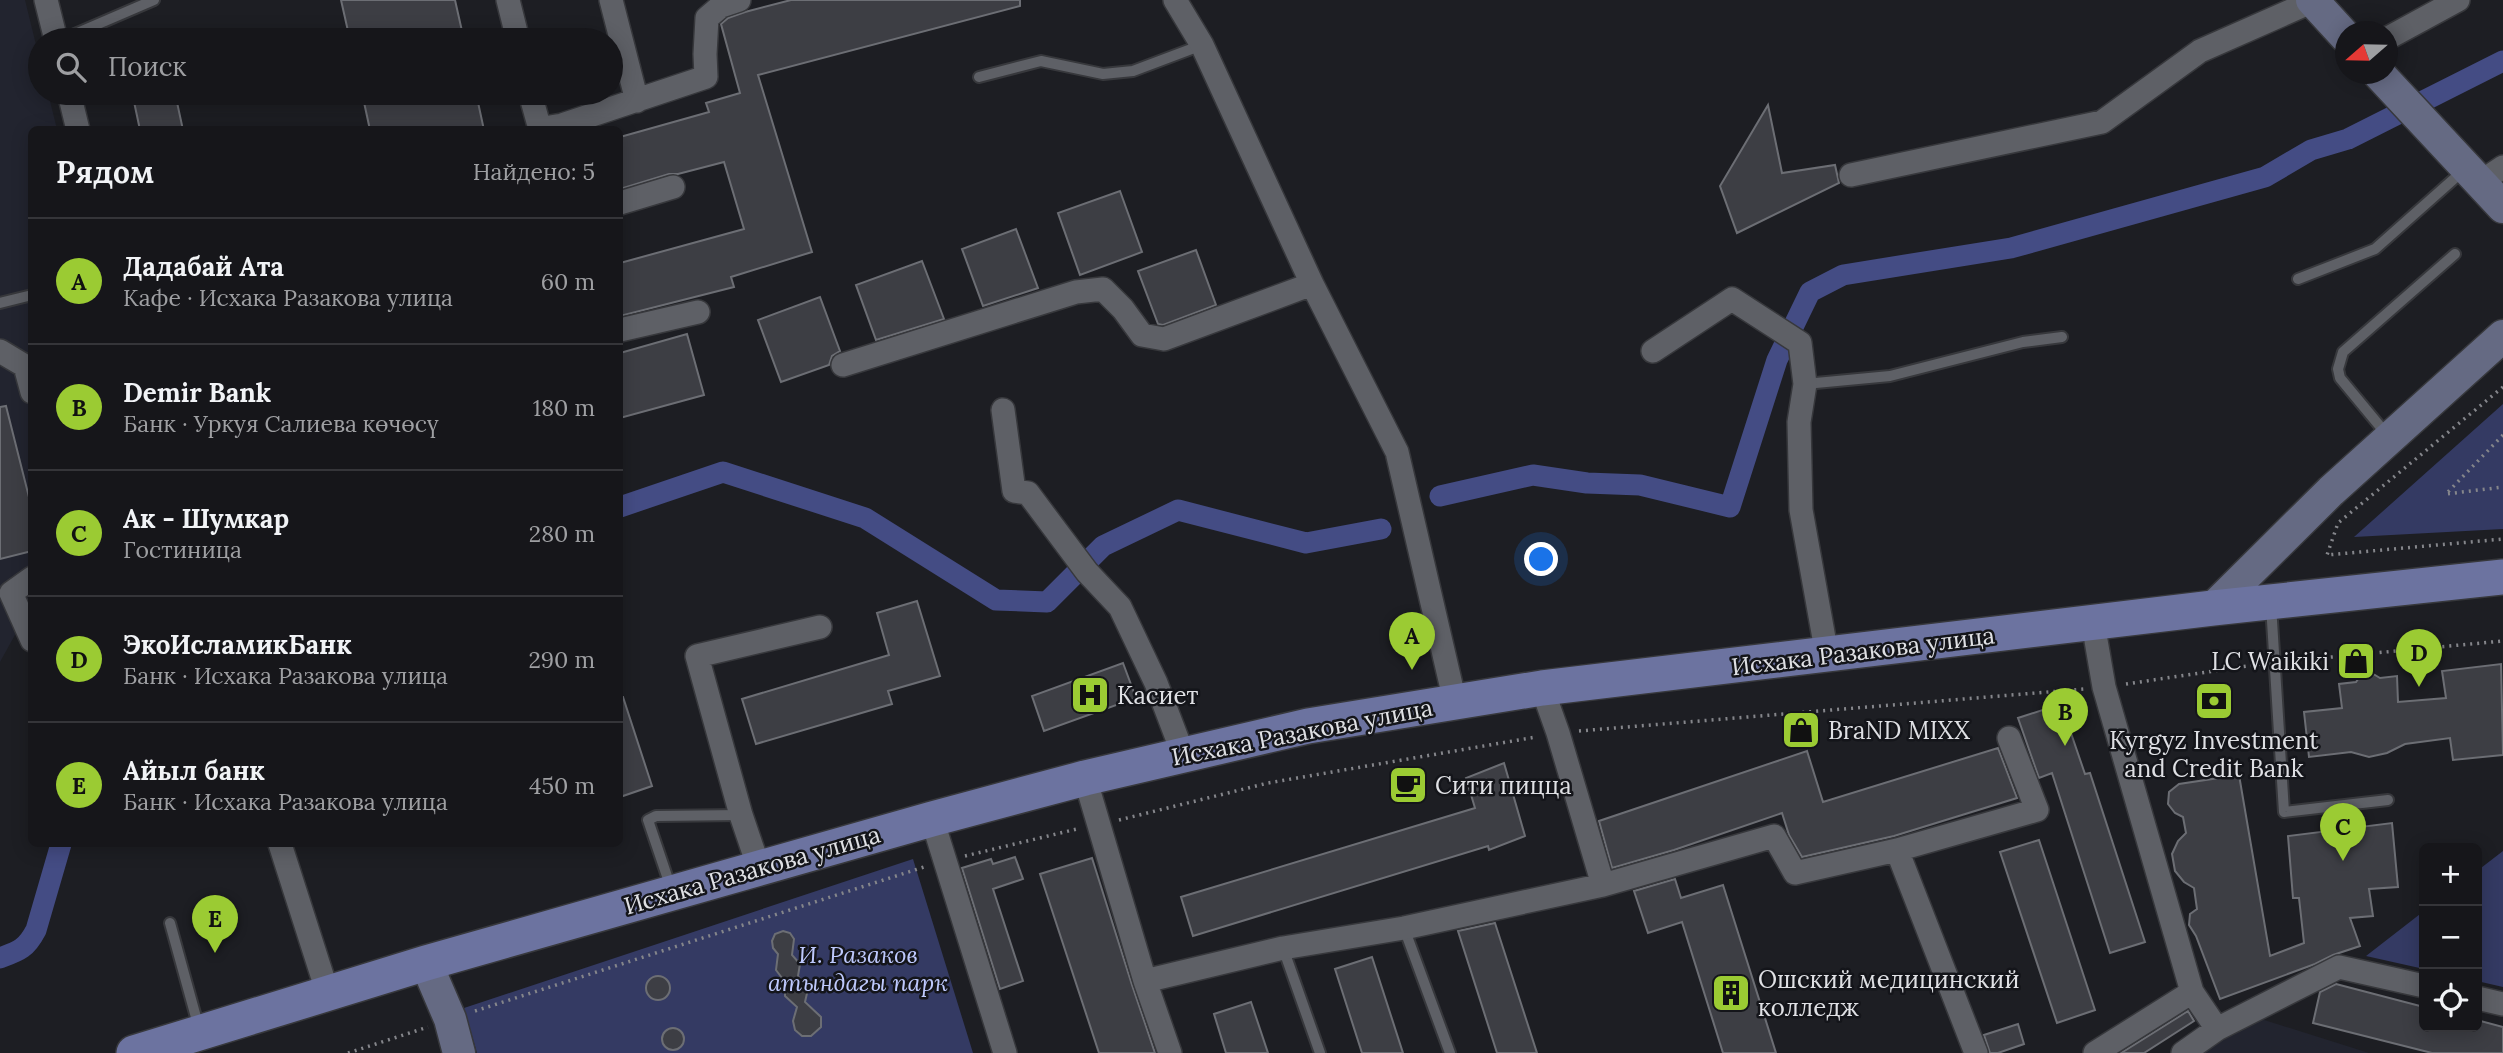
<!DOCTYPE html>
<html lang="ru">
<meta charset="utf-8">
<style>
:root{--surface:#16161a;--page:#1f1f23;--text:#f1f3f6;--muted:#9e9fa2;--line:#353539;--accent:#9bcb33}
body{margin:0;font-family:Lora,serif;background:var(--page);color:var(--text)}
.controls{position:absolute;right:21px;bottom:21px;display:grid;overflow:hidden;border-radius:10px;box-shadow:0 4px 18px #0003}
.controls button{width:63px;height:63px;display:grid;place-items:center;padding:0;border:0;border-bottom:2px solid var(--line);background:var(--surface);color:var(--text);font:35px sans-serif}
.compass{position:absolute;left:2335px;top:21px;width:63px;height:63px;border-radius:50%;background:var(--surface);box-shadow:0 4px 18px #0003;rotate:250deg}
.you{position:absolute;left:1542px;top:560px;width:24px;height:24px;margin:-18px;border:5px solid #fff;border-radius:50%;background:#1a73e8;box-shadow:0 0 0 10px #1a73e833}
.badge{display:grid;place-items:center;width:46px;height:46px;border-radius:50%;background:var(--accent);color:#111;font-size:23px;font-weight:700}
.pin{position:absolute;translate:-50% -58px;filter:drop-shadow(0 2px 4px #0008)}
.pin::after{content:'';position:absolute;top:37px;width:24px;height:21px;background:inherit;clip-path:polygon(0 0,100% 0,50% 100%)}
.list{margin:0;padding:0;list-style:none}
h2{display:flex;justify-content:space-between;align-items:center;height:91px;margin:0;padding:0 28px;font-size:30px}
h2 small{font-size:23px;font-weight:400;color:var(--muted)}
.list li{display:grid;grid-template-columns:46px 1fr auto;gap:21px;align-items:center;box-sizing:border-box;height:126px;padding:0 28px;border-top:2px solid var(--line)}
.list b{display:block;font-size:26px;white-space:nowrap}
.list p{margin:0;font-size:23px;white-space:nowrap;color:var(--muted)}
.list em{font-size:23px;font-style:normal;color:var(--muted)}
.icon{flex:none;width:38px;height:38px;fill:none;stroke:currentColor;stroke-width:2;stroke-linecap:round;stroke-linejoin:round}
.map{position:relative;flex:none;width:2503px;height:1053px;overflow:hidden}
.search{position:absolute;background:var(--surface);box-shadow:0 4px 18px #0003;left:28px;top:28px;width:595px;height:77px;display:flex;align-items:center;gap:18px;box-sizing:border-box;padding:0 24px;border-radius:38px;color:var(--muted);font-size:26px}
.panel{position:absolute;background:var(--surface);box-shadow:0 4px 18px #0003;left:28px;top:126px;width:595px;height:721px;border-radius:10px}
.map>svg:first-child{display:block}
</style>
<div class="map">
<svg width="2503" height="1053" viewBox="0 0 2503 1053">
<rect width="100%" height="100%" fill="#1d1e23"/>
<path fill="#22242f" d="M0 0H25L40 61V93H48L57 129 32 130 31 606 0 662Z
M2258 1018 2369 1053H2198Z"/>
<path fill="#343a63" d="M2503 404V529L2354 537Z
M2503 851V987L2477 981V871Z
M913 859 973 1053H477L464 1008Z
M2424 911V969L2366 956Z"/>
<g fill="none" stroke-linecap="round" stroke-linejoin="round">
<path stroke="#444c84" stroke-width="21" d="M1440 496 1533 475 1587 483 1640 485 1730 507 1777 360 1810 292 1843 275 2011 248 2265 177 2311 150 2348 139 2503 61
M620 507 723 472 865 518 996 600 1047 602 1103 546 1178 510 1306 543 1381 529
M0 958C19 951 26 949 36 930L61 844"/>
</g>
<path fill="#3d3e44" stroke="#6c6e74" stroke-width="2" d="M341 0H455L464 40H350Z
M791 0H1020V6L758 75 812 252 731 277 734 287 620 316V263L744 229 724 162 678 174H669L620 189V137L709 112 706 103 740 93 721 24 728 18 745 12Z
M151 93H175L183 130H140L133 97Z
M362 93H476L484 130H370Z
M1768 105 1782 173 1835 165 1839 183 1737 233 1720 186Z
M1120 191 1142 252 1080 275 1058 213Z
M1016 229 1038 288 983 306 962 249Z
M1196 250 1216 305 1163 325 1158 324 1138 271Z
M922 261 944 319 876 340 856 285Z
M820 297 840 351 832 356 829 365 781 382 758 320Z
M687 334 704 395 620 418V353Z
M6 406 32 509V551L0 559V407Z
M917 601 940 676 888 691 892 704 756 744 742 699 889 655 877 613Z
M1123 663 1136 698 1044 731 1032 696Z
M2501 664 2503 755 2453 760 2450 738 2405 744 2387 753 2369 757 2351 752 2309 757 2304 712 2342 708 2339 684 2356 682 2365 669 2380 678 2397 676 2398 702 2446 698 2442 671Z
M620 697H623L652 786 620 797Z
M2061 704 2085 774 2090 773 2145 942 2110 953 2052 773 2039 778 2018 718Z
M1998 748 2017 798 1894 836 1802 857 1789 835 1782 813 1674 850 1612 868 1599 821 1807 751 1823 802Z
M1504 763 1525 836 1489 850 1488 846 1193 936 1181 897 1475 808 1466 778Z
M2239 775 2270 956 2304 943 2299 898H2293L2288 836 2392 823 2398 887 2369 889 2373 916 2350 918 2360 946 2333 955 2315 964 2220 999 2196 936 2189 925 2190 914 2197 909 2194 888 2184 882 2175 871 2172 854 2178 841 2186 833 2183 817 2175 813 2168 804 2169 792 2179 784Z
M2039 840 2095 1010 2057 1023 2000 852Z
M1015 857 1023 879 993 889 1023 981 1000 989 962 868 991 859 993 864Z
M1092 858 1132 985 1155 1053H1099L1040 874Z
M1675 879 1681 898 1723 885 1776 1053H1723L1682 922 1648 933 1634 891Z
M1495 923 1537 1053H1497L1458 931Z
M783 931 790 933 794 939 792 955 800 964 798 976 808 989 805 1002 821 1017V1027L811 1036H802L795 1030 793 1021 797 1007 785 996V982L776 970 778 954 773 948 772 941 775 934Z
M1372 957 1403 1053H1362L1335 969Z
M646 988a12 12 0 1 1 24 0a12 12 0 1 1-24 0Z
M2336 984 2424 1007V1027H2477V1020L2503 1027V1053H2432L2313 1023 2320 992Z
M1251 1002 1268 1053H1226L1214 1014Z
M2188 1011 2194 1021 2144 1053H2121Z
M2018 1024 2024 1044 1998 1053H1990L1984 1035Z
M662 1039a11 11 0 1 1 22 0a11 11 0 1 1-22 0Z"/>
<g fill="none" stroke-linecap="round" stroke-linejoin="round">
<defs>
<path id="lane" d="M61 40 154 0
M979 77 1041 61 1103 74 1133 71 1202 45
M2298 279 2375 249 2464 170
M0 303 32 295
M1805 384 1890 376 2023 342 2062 337
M2388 436 2340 378 2338 369 2343 352 2455 254
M2271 605 2284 812 2388 800
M671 888 648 820 656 816 741 815
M170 923 199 1028
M1404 928 1450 1053
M1283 948 1320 1053"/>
<path id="street" d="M46 0 56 40
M508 0 518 40
M611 0 637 101
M1175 0 1202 45 1312 284 1397 452 1455 702
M2388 38 2458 0
M69 93 78 130
M530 93 538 122 544 128 562 125 706 77 705 54 707 18 721 6 739 0
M1851 175 2102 122 2200 51 2313 1
M2479 183 2503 167
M620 203 673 187
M620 330 698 312
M0 351 25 366 32 392
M1653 351 1732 299 1800 343 1805 384 1799 422 1801 510 1827 655
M843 365 1076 292 1103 289 1123 309 1142 335 1164 339 1312 284
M1003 410 1014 491 1028 493 1087 572 1120 607 1156 683 1183 754
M32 578 11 593 32 640
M2093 623 2104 687 2192 992 2095 1053
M1542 688 1558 733 1603 885
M1085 778 1145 981 1170 1053
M932 819 1005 1053
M280 844 328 994
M1897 850 1976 1053
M759 868 741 815 697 656 820 627
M1145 981 1283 948 1404 928 1603 885 1774 836 1795 873 1897 850 2037 810 2009 738
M2192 992 2217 1029 2339 967 2424 986
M2477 998 2503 1004
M2183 1053 2217 1029"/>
<path id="secondary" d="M2312 0 2346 37
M2379 74 2503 207
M2213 608 2331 491 2503 336
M426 963 450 1019 459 1053"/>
<path id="primary" d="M134 1053 426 963 932 819 1085 778 1308 726 1542 688 2213 608 2503 577"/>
</defs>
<use href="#lane" stroke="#37383c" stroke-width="14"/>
<use href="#street" stroke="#37383c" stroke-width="26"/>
<use href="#secondary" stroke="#37383c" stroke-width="35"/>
<use href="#primary" stroke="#37383c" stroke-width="38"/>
<path stroke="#85868b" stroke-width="3.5" stroke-dasharray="2 5" stroke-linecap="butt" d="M2503 387 2338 523 2327 555 2503 539
M2503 435 2446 494 2503 487
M2289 661 2503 641
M2126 684 2261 664
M1579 731 2084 689
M1119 820 1268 783 1536 737
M965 856 1077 829
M475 1011 924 867
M348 1053 428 1027"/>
<use href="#lane" stroke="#5e6066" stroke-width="10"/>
<use href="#street" stroke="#5e6066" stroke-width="23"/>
<use href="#secondary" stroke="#656a83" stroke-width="32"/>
<use href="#primary" stroke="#6c73a0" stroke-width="35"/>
</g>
<defs>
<symbol id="shop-square" viewBox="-11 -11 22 22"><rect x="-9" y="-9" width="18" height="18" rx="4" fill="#9bcb33" stroke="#14151a"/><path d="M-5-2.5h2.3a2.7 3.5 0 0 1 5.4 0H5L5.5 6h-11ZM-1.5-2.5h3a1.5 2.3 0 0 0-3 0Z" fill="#111"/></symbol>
<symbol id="hospital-square" viewBox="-11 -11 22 22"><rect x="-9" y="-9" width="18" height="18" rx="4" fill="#9bcb33" stroke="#14151a"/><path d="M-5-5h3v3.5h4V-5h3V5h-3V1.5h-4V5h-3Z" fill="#111"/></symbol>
<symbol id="bank-square" viewBox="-11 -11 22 22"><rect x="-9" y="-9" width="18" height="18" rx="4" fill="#9bcb33" stroke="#14151a"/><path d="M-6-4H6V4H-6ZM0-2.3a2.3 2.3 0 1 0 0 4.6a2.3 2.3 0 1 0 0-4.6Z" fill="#111"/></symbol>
<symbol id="cafe-square" viewBox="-11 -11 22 22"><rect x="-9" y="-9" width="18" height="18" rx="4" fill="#9bcb33" stroke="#14151a"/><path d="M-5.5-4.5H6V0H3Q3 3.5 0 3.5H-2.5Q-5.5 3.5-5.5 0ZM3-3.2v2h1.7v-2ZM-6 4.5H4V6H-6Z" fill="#111"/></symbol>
<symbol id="building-square" viewBox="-11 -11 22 22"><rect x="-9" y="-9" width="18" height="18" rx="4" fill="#9bcb33" stroke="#14151a"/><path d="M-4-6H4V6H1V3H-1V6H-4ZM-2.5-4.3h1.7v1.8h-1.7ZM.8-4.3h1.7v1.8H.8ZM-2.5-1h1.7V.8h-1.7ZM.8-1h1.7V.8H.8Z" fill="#111"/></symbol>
</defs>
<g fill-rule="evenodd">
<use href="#shop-square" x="2334" y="639" width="44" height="44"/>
<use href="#hospital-square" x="1068" y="673" width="44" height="44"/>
<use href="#bank-square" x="2192" y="679" width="44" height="44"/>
<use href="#shop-square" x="1779" y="708" width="44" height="44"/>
<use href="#cafe-square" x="1386" y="763" width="44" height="44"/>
<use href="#building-square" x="1709" y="971" width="44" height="44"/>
</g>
<g text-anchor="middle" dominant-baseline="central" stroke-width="5" stroke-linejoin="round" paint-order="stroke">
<g font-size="24" fill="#dfe0e4" stroke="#14151a">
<text transform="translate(1863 651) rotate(-7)">Исхака Разакова улица</text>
<text transform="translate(1302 732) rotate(-11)">Исхака Разакова улица</text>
<text transform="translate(752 870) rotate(-16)">Исхака Разакова улица</text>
</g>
<g font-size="24" fill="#dfe0e4" stroke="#14151a" text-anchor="start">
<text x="2329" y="661" text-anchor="end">LC Waikiki</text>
<text x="1117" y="695">Касиет</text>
<text x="1828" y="730">BraND MIXX</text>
<text x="2214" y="740" text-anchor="middle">Kyrgyz Investment<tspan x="2214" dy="28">and Credit Bank</tspan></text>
<text x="1435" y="785">Сити пицца</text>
<text x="1758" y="979">Ошский медицинский<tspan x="1758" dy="28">колледж</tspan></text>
</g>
<g font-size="24" font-style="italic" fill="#bec9fd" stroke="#14151a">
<text x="858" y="954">И. Разаков<tspan x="858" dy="28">атындагы парк</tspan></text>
</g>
</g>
</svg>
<div class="controls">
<button>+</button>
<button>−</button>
<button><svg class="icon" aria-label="locate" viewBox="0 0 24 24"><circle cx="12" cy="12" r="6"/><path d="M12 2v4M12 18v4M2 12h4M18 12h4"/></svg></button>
</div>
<svg class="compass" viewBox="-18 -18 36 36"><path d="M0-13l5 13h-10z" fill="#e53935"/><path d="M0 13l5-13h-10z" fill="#9e9fa2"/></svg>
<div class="you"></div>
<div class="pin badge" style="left:1412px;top:670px">A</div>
<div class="pin badge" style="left:2065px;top:746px">B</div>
<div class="pin badge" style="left:2343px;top:861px">C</div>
<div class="pin badge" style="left:2419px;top:687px">D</div>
<div class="pin badge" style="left:215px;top:953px">E</div>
<div class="search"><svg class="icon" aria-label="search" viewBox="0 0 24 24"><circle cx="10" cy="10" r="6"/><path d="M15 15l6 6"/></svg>Поиск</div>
<section class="panel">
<h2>Рядом<small>Найдено: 5</small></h2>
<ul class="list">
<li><span class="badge">A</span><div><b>Дадабай Ата</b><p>Кафе · Исхака Разакова улица</p></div><em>60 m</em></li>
<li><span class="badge">B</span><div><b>Demir Bank</b><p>Банк · Уркуя Салиева көчөсү</p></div><em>180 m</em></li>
<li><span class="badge">C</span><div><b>Ак - Шумкар</b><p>Гостиница</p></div><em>280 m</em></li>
<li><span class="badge">D</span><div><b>ЭкоИсламикБанк</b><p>Банк · Исхака Разакова улица</p></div><em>290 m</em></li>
<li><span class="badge">E</span><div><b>Айыл банк</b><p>Банк · Исхака Разакова улица</p></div><em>450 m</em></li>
</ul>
</section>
</div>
